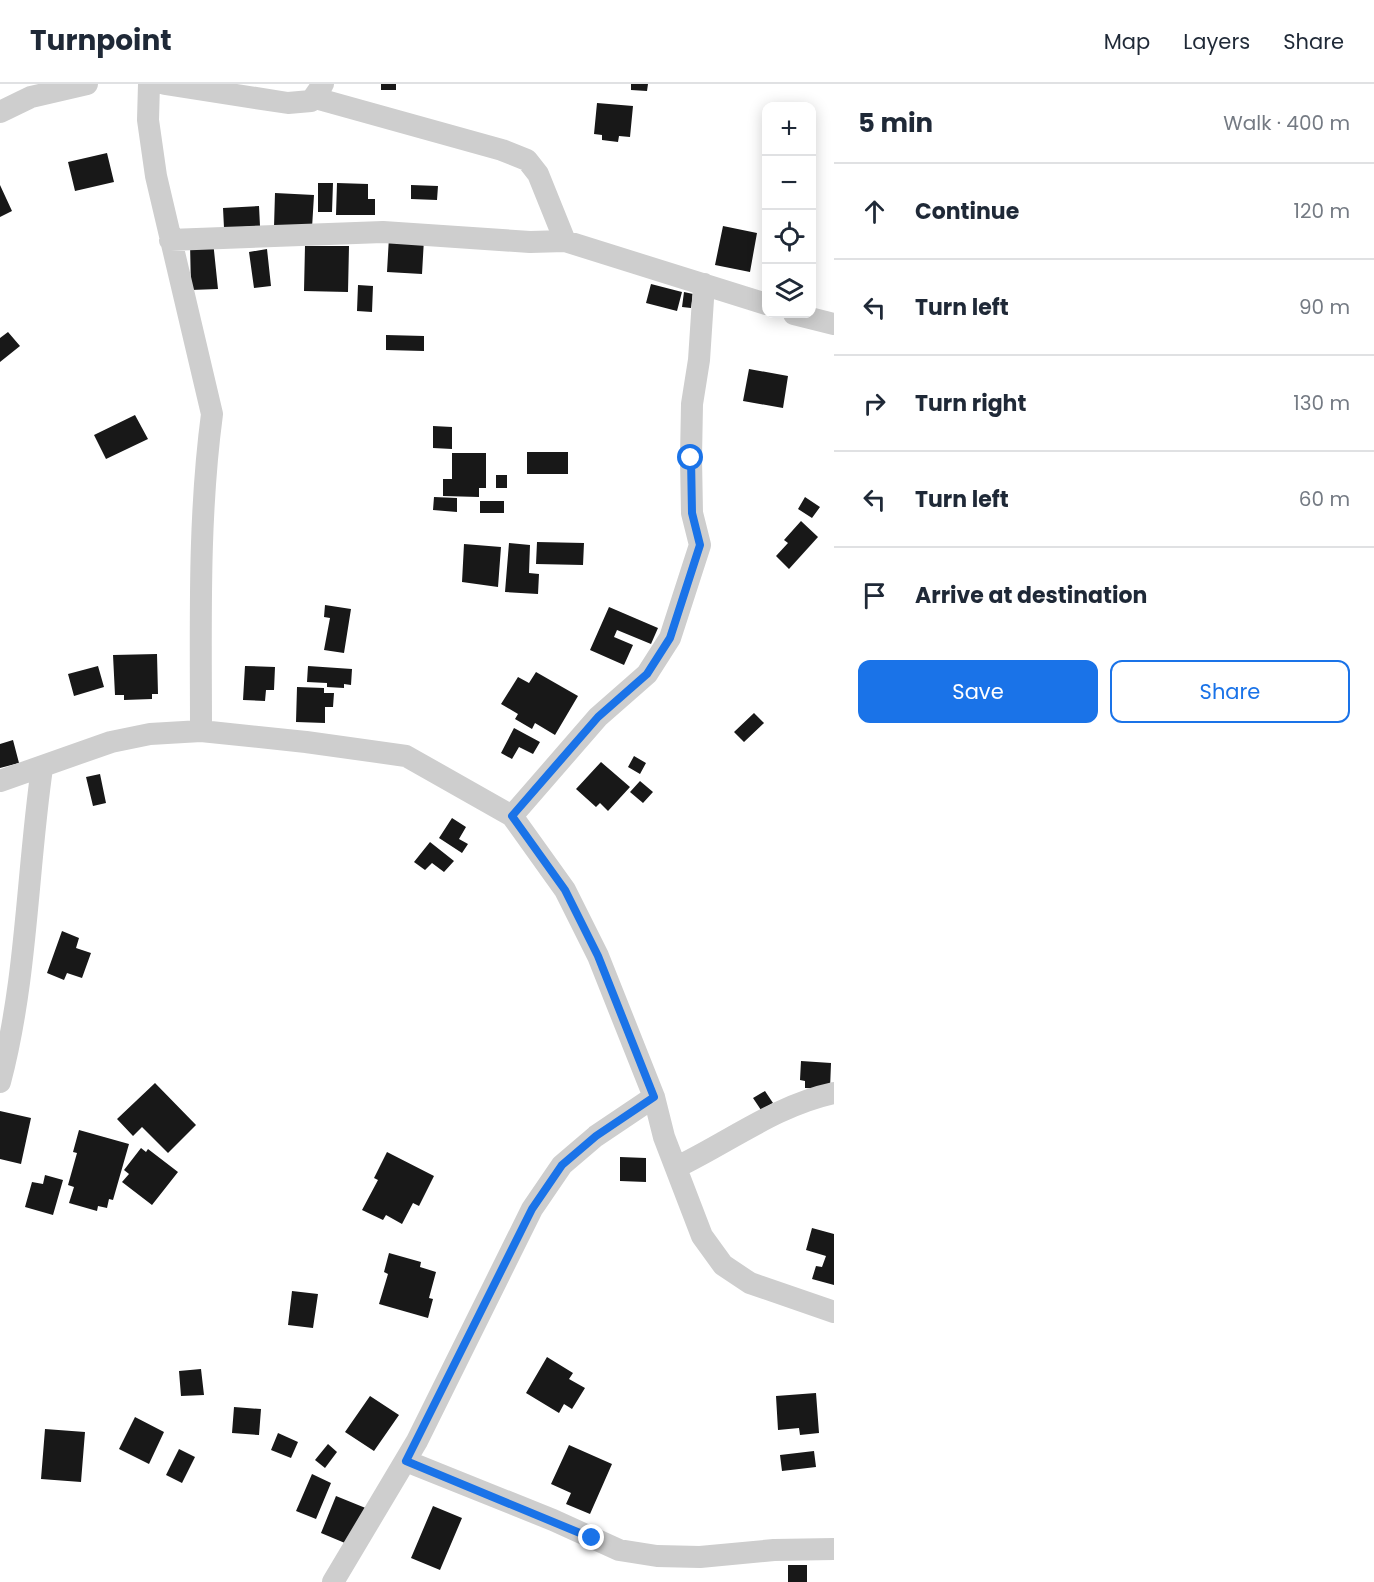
<!DOCTYPE html>
<meta charset="utf-8">
<style>
:root{--surface:#fff;--page:#f6f6f7;--text:#1f2937;--muted:#747a83;--line:#e0e1e3;--accent:#1a73e8}
body{margin:0;font-family:Poppins,sans-serif;background:var(--page);color:var(--text)}
.controls{position:absolute;right:18px;top:18px;display:grid;overflow:hidden;border-radius:12px;box-shadow:0 3px 15px #0003}
.controls button{width:54px;height:54px;display:grid;place-items:center;padding:0;border:0;border-bottom:2px solid var(--line);background:var(--surface);color:var(--text);font:30px sans-serif}
.stop{position:absolute;width:18px;height:18px;margin:-14px;border:4px solid #1a73e8;border-radius:50%;background:#fff}
.stop.end{background:#1a73e8;border-color:#fff;box-shadow:0 2px 6px #0008}
.list{margin:0;padding:0;list-style:none}
h2{display:flex;justify-content:space-between;align-items:center;height:78px;margin:0;padding:0 24px;font-size:26px}
h2 small{font-size:20px;font-weight:400;color:var(--muted)}
.list li{display:grid;grid-template-columns:39px 1fr auto;gap:18px;align-items:center;box-sizing:border-box;height:96px;padding:0 24px;border-top:2px solid var(--line)}
.list b{display:block;font-size:22px;white-space:nowrap}
.list em{font-size:20px;font-style:normal;color:var(--muted)}
.actions{display:flex;gap:12px;padding:18px 24px}
.actions a{flex:1;padding:14px 0;border:2px solid var(--accent);border-radius:12px;text-align:center;font-size:21px;color:var(--accent)}
.actions .main{background:var(--accent);color:#fff}
.icon{flex:none;width:33px;height:33px;fill:none;stroke:currentColor;stroke-width:2;stroke-linecap:round;stroke-linejoin:round}
.map{position:relative;flex:none;width:834px;height:1498px;overflow:hidden}
header{display:flex;align-items:center;gap:36px;box-sizing:border-box;height:84px;padding:0 30px;background:var(--surface);border-bottom:2px solid var(--line)}
header strong{font-size:28px}
nav{display:flex;gap:33px;margin-inline-start:auto;font-size:21px}
main{display:flex}
aside{flex:1;background:var(--surface)}
.map>svg:first-child{display:block}
</style>
<header>
<strong>Turnpoint</strong>
<nav><a>Map</a><a>Layers</a><a>Share</a></nav>
</header>
<main>
<div class="map">
<svg width="834" height="1498" viewBox="0 0 834 1498">
<rect width="100%" height="100%" fill="#fff"/>
<path fill="#181818" d="M381 0H396V6H381Z
M631 0H648L647 7 631 6Z
M597 19 633 22 630 53 619 52 618 58 602 56V51L594 50Z
M107 69 114 98 75 107 68 78Z
M318 99H333L332 128H318Z
M337 99 368 100V115H375V131H336Z
M0 101 12 127 0 133Z
M411 101 438 102 437 116 411 115Z
M275 109 314 111 312 144 274 143Z
M259 122 260 142 224 144 223 124Z
M723 142 757 149 750 188 715 181Z
M389 153 424 155 422 190 387 188Z
M213 157 218 205 191 206 190 158Z
M305 162H349L348 208 304 207Z
M267 165 271 202 254 204 249 168Z
M651 200 682 208 677 227 646 219Z
M358 201 373 202 372 228 357 227Z
M684 208 693 210 691 224 682 223Z
M8 248 20 262 0 278V254Z
M386 251 424 252V267L386 266Z
M749 285 788 292 783 324 743 317Z
M135 331 148 355 106 375 94 351Z
M433 342 452 343V365L433 364Z
M527 368H568V390H527Z
M452 369H486V404H479V413L443 412V395H452Z
M496 391H507V404H496Z
M434 413 457 414V428L433 426Z
M805 413 820 423 812 434 798 425Z
M480 417H504V429H480Z
M801 437 818 453 789 485 776 472 788 459 784 456Z
M537 458 584 459 583 481 536 480Z
M509 459 530 461 529 489 539 490 538 510 505 508Z
M464 460 501 463 498 503 462 498Z
M325 521 351 525 344 569 324 566 330 534 324 533Z
M609 523 658 544 651 560 617 546 614 553 633 561 624 581 590 566Z
M157 570 158 610H152V615L124 616V611H115L113 571Z
M98 582 104 603 74 612 68 590Z
M245 582 275 583 274 606H266L265 617 243 616Z
M308 582 352 585 351 601 344 600V604L327 603V599L307 598Z
M536 588 578 612 555 651 535 639 532 645 515 635 518 630 501 620 518 593 529 599Z
M297 603 324 604V609H334L333 623H325V639L296 638Z
M754 629 764 639 744 658 734 648Z
M514 644 540 658 533 670 519 663 512 675 501 669Z
M13 656 19 679 0 684V660Z
M634 672 646 679 640 690 628 683Z
M601 678 630 703 608 727 600 719 596 723 576 705Z
M100 690 106 719 93 722 86 693Z
M640 697 653 708 643 719 630 708Z
M452 734 466 743 459 755 468 760 462 769 439 754Z
M430 758 454 777 444 788 432 779 425 786 414 778Z
M62 847 79 854 76 864 91 869 82 894 67 889 64 896 47 889Z
M801 977 831 979 830 1005 805 1004V997L800 996Z
M155 999 196 1041 168 1069 142 1043 133 1052 117 1035Z
M765 1007 773 1019 761 1026 753 1014Z
M0 1027 31 1034 21 1080 0 1075Z
M79 1046 129 1060 113 1116 109 1115 107 1124 98 1122 97 1127 69 1119 74 1103 68 1101 77 1069 73 1068Z
M141 1064 146 1068 148 1065 178 1088 152 1121 122 1098 129 1090 124 1086Z
M387 1068 434 1092 419 1122 413 1119 402 1140 386 1131 383 1136 362 1126 378 1096 374 1094Z
M620 1073 646 1074V1098L620 1097Z
M45 1091 63 1096 53 1131 25 1123 32 1098 43 1100Z
M812 1144 834 1150V1201L812 1195 816 1182 822 1183 826 1172 806 1166Z
M389 1169 421 1178 420 1183 436 1188 429 1214 433 1215 428 1234 379 1220 388 1190 384 1188Z
M292 1207 318 1210 313 1244 288 1241Z
M547 1273 573 1289 569 1295 585 1304 572 1325 564 1320 559 1329 526 1309Z
M201 1285 204 1311 181 1312 179 1287Z
M816 1309 819 1349 800 1351 799 1344 778 1346 776 1312Z
M370 1312 399 1331 374 1367 345 1348Z
M234 1323 261 1325 259 1351 232 1349Z
M135 1333 164 1348 149 1380 119 1365Z
M45 1345 85 1348 81 1398 41 1395Z
M278 1349 298 1358 291 1374 271 1366Z
M328 1360 337 1368 325 1384 315 1376Z
M569 1361 612 1380 590 1430 566 1420 571 1409 551 1400Z
M179 1365 195 1373 182 1399 166 1391Z
M814 1367 816 1383 782 1387 780 1371Z
M312 1390 331 1399 316 1435 296 1427Z
M336 1412 368 1425 352 1462 321 1449Z
M433 1422 462 1434 440 1486 411 1474Z
M788 1481H807V1498H788Z"/>
<g fill="none" stroke-linecap="round" stroke-linejoin="round">
<path stroke="#cecece" stroke-width="22" d="M149 0 148 36 156 92 212 330C198 435 201 542 201 647
M165 0 288 19 311 17 323 0
M315 14 502 66 527 76 538 90 565 157
M0 28 31 13 87 0
M170 156 383 148 530 158 565 157 766 220
M794 230 834 240
M0 697 111 658 150 650 201 647 306 658 406 672 512 732 565 806 598 872 654 1013 664 1053 702 1152 723 1181 750 1199 834 1228
M512 732 598 633 647 590 670 554 700 461 692 429 691 374 692 320 699 276 704 200
M0 998C27 896 27 788 42 684
M677 1083C729 1058 777 1021 834 1009
M406 1377 553 1436 619 1466 657 1472 700 1473 774 1466 834 1465
M333 1498 417 1357 532 1125 562 1081 596 1052 654 1013"/>
</g>
<g fill="none" stroke-linecap="round" stroke-linejoin="round">
<path stroke="#1a73e8" stroke-width="8" d="M592 1454 406 1377 532 1125 562 1081 596 1052 654 1013 598 872 565 806 512 732 598 633 647 590 670 554 700 461 692 429 691 374"/>
</g>
</svg>
<div class="controls">
<button>+</button>
<button>−</button>
<button><svg class="icon" aria-label="locate" viewBox="0 0 24 24"><circle cx="12" cy="12" r="6"/><path d="M12 2v4M12 18v4M2 12h4M18 12h4"/></svg></button>
<button><svg class="icon" aria-label="layers" viewBox="0 0 24 24"><path d="M12 4l9 5-9 5-9-5zM3 14l9 5 9-5"/></svg></button>
</div>
<div class="stop" style="left:691px;top:374px"></div>
<div class="stop end" style="left:592px;top:1454px"></div>
</div>
<aside>
<h2>5 min<small>Walk · 400 m</small></h2>
<ul class="list">
<li><svg class="icon" aria-label="ahead" viewBox="0 0 24 24"><path d="M12 20V5M6 11l6-6 6 6"/></svg><div><b>Continue</b></div><em>120 m</em></li>
<li><svg class="icon" aria-label="left" viewBox="0 0 24 24"><path d="M17 20v-9H6M10 6l-5 5 5 5"/></svg><div><b>Turn left</b></div><em>90 m</em></li>
<li><svg class="icon" aria-label="right" viewBox="0 0 24 24"><path d="M7 20v-9h11M14 6l5 5-5 5"/></svg><div><b>Turn right</b></div><em>130 m</em></li>
<li><svg class="icon" aria-label="left" viewBox="0 0 24 24"><path d="M17 20v-9H6M10 6l-5 5 5 5"/></svg><div><b>Turn left</b></div><em>60 m</em></li>
<li><svg class="icon" aria-label="arrive" viewBox="0 0 24 24"><path d="M6 21V4h12l-3 4 3 4H6"/></svg><div><b>Arrive at destination</b></div></li>
</ul>
<div class="actions"><a class="main">Save</a><a>Share</a></div>
</aside>
</main>
